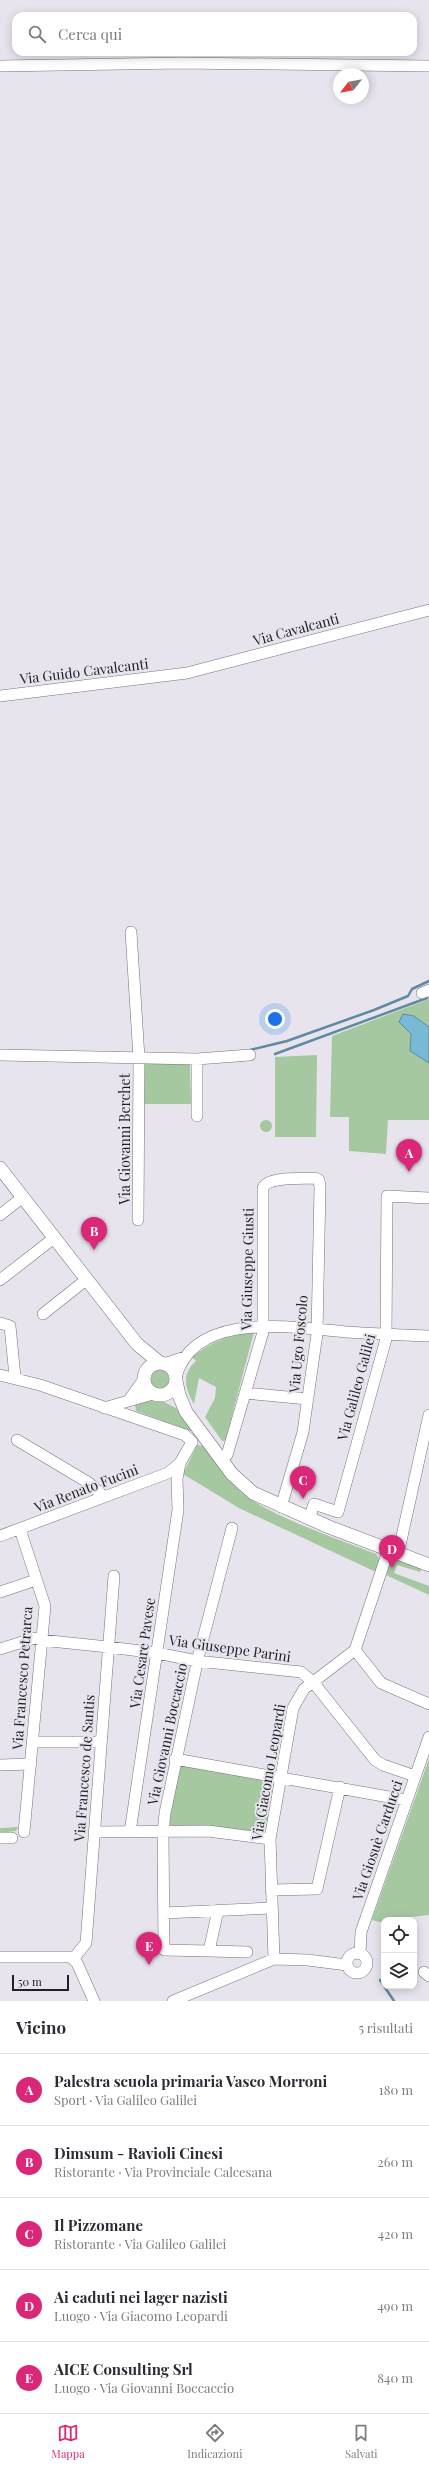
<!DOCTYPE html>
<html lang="it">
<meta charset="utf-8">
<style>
:root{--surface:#fff;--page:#f2f2f3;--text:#2b2b33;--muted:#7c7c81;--line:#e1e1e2;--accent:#db2777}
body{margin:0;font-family:"Playfair Display",serif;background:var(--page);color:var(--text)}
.controls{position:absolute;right:12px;bottom:12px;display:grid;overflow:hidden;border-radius:8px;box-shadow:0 2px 10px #0003}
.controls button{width:36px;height:36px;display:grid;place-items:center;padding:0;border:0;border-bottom:1px solid var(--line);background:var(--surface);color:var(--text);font:20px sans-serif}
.compass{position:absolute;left:333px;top:68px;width:36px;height:36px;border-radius:50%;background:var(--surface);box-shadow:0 2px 10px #0003;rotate:239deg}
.scale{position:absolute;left:12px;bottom:10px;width:57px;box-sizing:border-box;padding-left:4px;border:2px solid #212024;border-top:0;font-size:11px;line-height:14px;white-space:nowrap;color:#212024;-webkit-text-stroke:3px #e7e4ee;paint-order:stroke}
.you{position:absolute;left:275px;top:1019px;width:14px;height:14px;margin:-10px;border:3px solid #fff;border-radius:50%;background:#1a73e8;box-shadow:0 0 0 6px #1a73e833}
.badge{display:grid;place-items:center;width:26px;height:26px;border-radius:50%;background:var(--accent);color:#fff;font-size:13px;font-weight:700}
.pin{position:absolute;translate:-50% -33px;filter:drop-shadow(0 1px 2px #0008)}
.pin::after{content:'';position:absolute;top:21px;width:14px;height:12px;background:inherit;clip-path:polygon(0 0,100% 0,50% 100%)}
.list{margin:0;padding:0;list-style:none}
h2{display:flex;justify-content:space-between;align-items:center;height:52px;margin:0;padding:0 16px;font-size:17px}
h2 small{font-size:13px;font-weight:400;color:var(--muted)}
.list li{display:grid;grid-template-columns:26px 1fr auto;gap:12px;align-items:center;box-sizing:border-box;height:72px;padding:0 16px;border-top:1px solid var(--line)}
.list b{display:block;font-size:15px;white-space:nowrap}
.list p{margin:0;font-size:13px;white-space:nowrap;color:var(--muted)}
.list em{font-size:13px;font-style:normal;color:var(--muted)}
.icon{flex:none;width:22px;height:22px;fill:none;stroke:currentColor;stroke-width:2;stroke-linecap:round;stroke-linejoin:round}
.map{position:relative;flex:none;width:429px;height:2001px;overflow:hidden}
.search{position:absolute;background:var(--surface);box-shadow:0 2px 10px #0003;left:12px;right:12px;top:12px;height:44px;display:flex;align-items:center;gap:10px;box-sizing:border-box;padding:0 14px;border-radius:12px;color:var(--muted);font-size:15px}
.sheet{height:412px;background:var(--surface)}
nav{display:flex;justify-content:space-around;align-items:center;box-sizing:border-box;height:56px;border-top:1px solid var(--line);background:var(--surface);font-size:11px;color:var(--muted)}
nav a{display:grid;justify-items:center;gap:2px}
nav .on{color:var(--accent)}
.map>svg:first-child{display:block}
</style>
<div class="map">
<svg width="429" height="2001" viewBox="0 0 429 2001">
<rect width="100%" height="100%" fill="#e7e4ee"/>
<path fill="#a5c8a1" d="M429 999V1120H388L386 1154 349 1151V1117H330L332 1036Z
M317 1055 316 1137H275V1057Z
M144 1063 190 1064 191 1104H142Z
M260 1126a6 6 0 1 1 12 0a6 6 0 1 1-12 0Z
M254 1332 226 1438 230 1439 222 1441 205 1417 215 1398 216 1387 199 1378 194 1404C185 1389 181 1374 196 1361L192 1357C212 1341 230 1335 254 1332Z
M151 1379a9 9 0 1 1 18 0a9 9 0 1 1-18 0Z
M149 1399 164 1402 176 1408 191 1427V1431L136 1411 135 1404Z
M197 1445 203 1446C214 1460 225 1477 238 1489 264 1515 339 1539 376 1554L381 1563 378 1573 239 1508 183 1474Z
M392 1558 422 1568 420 1572 397 1565 394 1573 429 1586V1595L386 1575Z
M429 1759V1915L384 1920 383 1923 372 1920Z
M179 1764 276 1782 267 1834 169 1826Z
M18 1827 16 1831 0 1833V1828Z"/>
<path fill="#78b9d6" stroke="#5e8ba1" d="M403 1014 414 1016 429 1027V1063L410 1051 411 1034 399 1022Z"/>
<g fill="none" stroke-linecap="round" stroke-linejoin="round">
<path stroke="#5e8ba1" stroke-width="2.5" d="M250 1050 287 1041 374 1010 408 996 412 989 429 981
M275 1054 427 998
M380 1980 394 2001"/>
<defs>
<path id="minor" d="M0 66 182 63 429 66
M0 696 187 673 429 610
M131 932 139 1058 138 1220
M422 993 429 990
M0 1055 197 1059 250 1055
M197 1059V1116
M0 1215 23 1197
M0 1280 54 1238
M43 1314 87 1279
M0 1323 10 1326 15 1377
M164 1364 185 1357
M0 1375 40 1385 185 1435 192 1442 180 1463 168 1473 0 1536
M176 1377C194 1309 297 1328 347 1332 374 1334 401 1335 429 1336
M245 1393 308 1399
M129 1400 144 1379
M104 1408 153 1394
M17 1440 89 1483 104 1497
M227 1455 263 1332V1188C268 1176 302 1179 315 1178L319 1180 320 1187 317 1334 303 1432 281 1507
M309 1519 314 1504 338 1512 386 1339 387 1196 429 1198
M20 1529 45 1606 24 1832
M398 1554 429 1415
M0 1592 36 1580
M0 1649 35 1638 41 1640 108 1647 157 1653 197 1661 301 1672 313 1682 375 1760 383 1765 415 1776
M355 1650 381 1683 429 1704
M33 1742H101
M175 1759 406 1800
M0 1765 31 1764
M94 1832 208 1831 270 1839
M130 1832 178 1510 177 1479 180 1463
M0 1838H12
M271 1890 317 1889 340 1787
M218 1910 209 1951 164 1950 163 1833 165 1813 198 1658 232 1528
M164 1913 271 1908
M209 1951 247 1952
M347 1963a10 10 0 1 1 20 0a10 10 0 1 1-20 0Z
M360 1954 361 1932 429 1737
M0 1957H71L77 1963 94 2001
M74 1958 86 1943 114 1576
M274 1959 270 1839 293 1708 304 1689 355 1650 388 1551
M424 1972 429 1976
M173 2001 274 1959 308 1960 347 1965"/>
<path id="major" d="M0 1168 137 1344 160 1363
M144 1379a16 16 0 1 1 32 0a16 16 0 1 1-32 0Z
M176 1381 179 1395 186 1412 232 1474 253 1493 329 1527 429 1565"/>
</defs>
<use href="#minor" stroke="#75727b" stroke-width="12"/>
<use href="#major" stroke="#75727b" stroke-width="14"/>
<use href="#minor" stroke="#fff" stroke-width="11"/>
<use href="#major" stroke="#fff" stroke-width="13"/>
</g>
<g text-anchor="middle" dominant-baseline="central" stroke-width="4" stroke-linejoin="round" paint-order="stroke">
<g font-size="14" fill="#212024" stroke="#e7e4ee">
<text transform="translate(296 629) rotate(-15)">Via Cavalcanti</text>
<text transform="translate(84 671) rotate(-7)">Via Guido Cavalcanti</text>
<text transform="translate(124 1139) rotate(-90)">Via Giovanni Berchet</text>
<text transform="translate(247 1269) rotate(-89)">Via Giuseppe Giusti</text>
<text transform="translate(298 1344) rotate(-85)">Via Ugo Foscolo</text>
<text transform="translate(356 1387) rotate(-75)">Via Galileo Galilei</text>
<text transform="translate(86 1488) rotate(-21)">Via Renato Fucini</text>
<text transform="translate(230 1648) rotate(8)">Via Giuseppe Parini</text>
<text transform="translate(142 1653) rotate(-82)">Via Cesare Pavese</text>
<text transform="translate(22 1678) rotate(-86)">Via Francesco Petrarca</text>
<text transform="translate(167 1734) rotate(-78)">Via Giovanni Boccaccio</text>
<text transform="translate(84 1768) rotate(-86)">Via Francesco de Santis</text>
<text transform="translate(268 1772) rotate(-80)">Via Giacomo Leopardi</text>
<text transform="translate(377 1840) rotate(-71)">Via Giosuè Carducci</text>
</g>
</g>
</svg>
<div class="controls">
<button><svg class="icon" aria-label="locate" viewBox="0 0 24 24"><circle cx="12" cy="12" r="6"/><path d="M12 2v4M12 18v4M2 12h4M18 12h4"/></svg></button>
<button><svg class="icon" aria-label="layers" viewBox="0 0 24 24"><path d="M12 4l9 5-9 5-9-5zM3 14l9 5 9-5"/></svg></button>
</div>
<svg class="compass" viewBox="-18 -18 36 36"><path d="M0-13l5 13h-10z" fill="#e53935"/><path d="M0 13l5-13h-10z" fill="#7c7c81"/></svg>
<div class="scale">50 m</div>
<div class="you"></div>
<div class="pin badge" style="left:409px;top:1172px">A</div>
<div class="pin badge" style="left:94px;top:1250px">B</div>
<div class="pin badge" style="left:303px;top:1499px">C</div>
<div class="pin badge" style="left:392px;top:1568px">D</div>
<div class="pin badge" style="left:149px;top:1965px">E</div>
<div class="search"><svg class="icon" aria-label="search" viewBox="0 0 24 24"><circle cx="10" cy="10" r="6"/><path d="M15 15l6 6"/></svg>Cerca qui</div>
</div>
<section class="sheet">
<h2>Vicino<small>5 risultati</small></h2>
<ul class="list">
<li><span class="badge">A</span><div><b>Palestra scuola primaria Vasco Morroni</b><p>Sport · Via Galileo Galilei</p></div><em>180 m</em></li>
<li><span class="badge">B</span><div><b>Dimsum - Ravioli Cinesi</b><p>Ristorante · Via Provinciale Calcesana</p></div><em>260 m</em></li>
<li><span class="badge">C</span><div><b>Il Pizzomane</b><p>Ristorante · Via Galileo Galilei</p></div><em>420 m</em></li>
<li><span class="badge">D</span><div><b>Ai caduti nei lager nazisti</b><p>Luogo · Via Giacomo Leopardi</p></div><em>490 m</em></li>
<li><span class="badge">E</span><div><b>AICE Consulting Srl</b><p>Luogo · Via Giovanni Boccaccio</p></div><em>840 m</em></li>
</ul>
</section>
<nav>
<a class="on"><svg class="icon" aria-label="map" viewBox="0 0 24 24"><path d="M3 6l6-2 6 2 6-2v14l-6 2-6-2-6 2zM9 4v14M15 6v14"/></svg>Mappa</a>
<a><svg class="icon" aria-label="directions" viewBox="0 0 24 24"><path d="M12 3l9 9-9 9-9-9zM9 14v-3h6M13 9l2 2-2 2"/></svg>Indicazioni</a>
<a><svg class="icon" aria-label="saved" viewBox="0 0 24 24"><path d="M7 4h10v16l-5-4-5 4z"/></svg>Salvati</a>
</nav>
